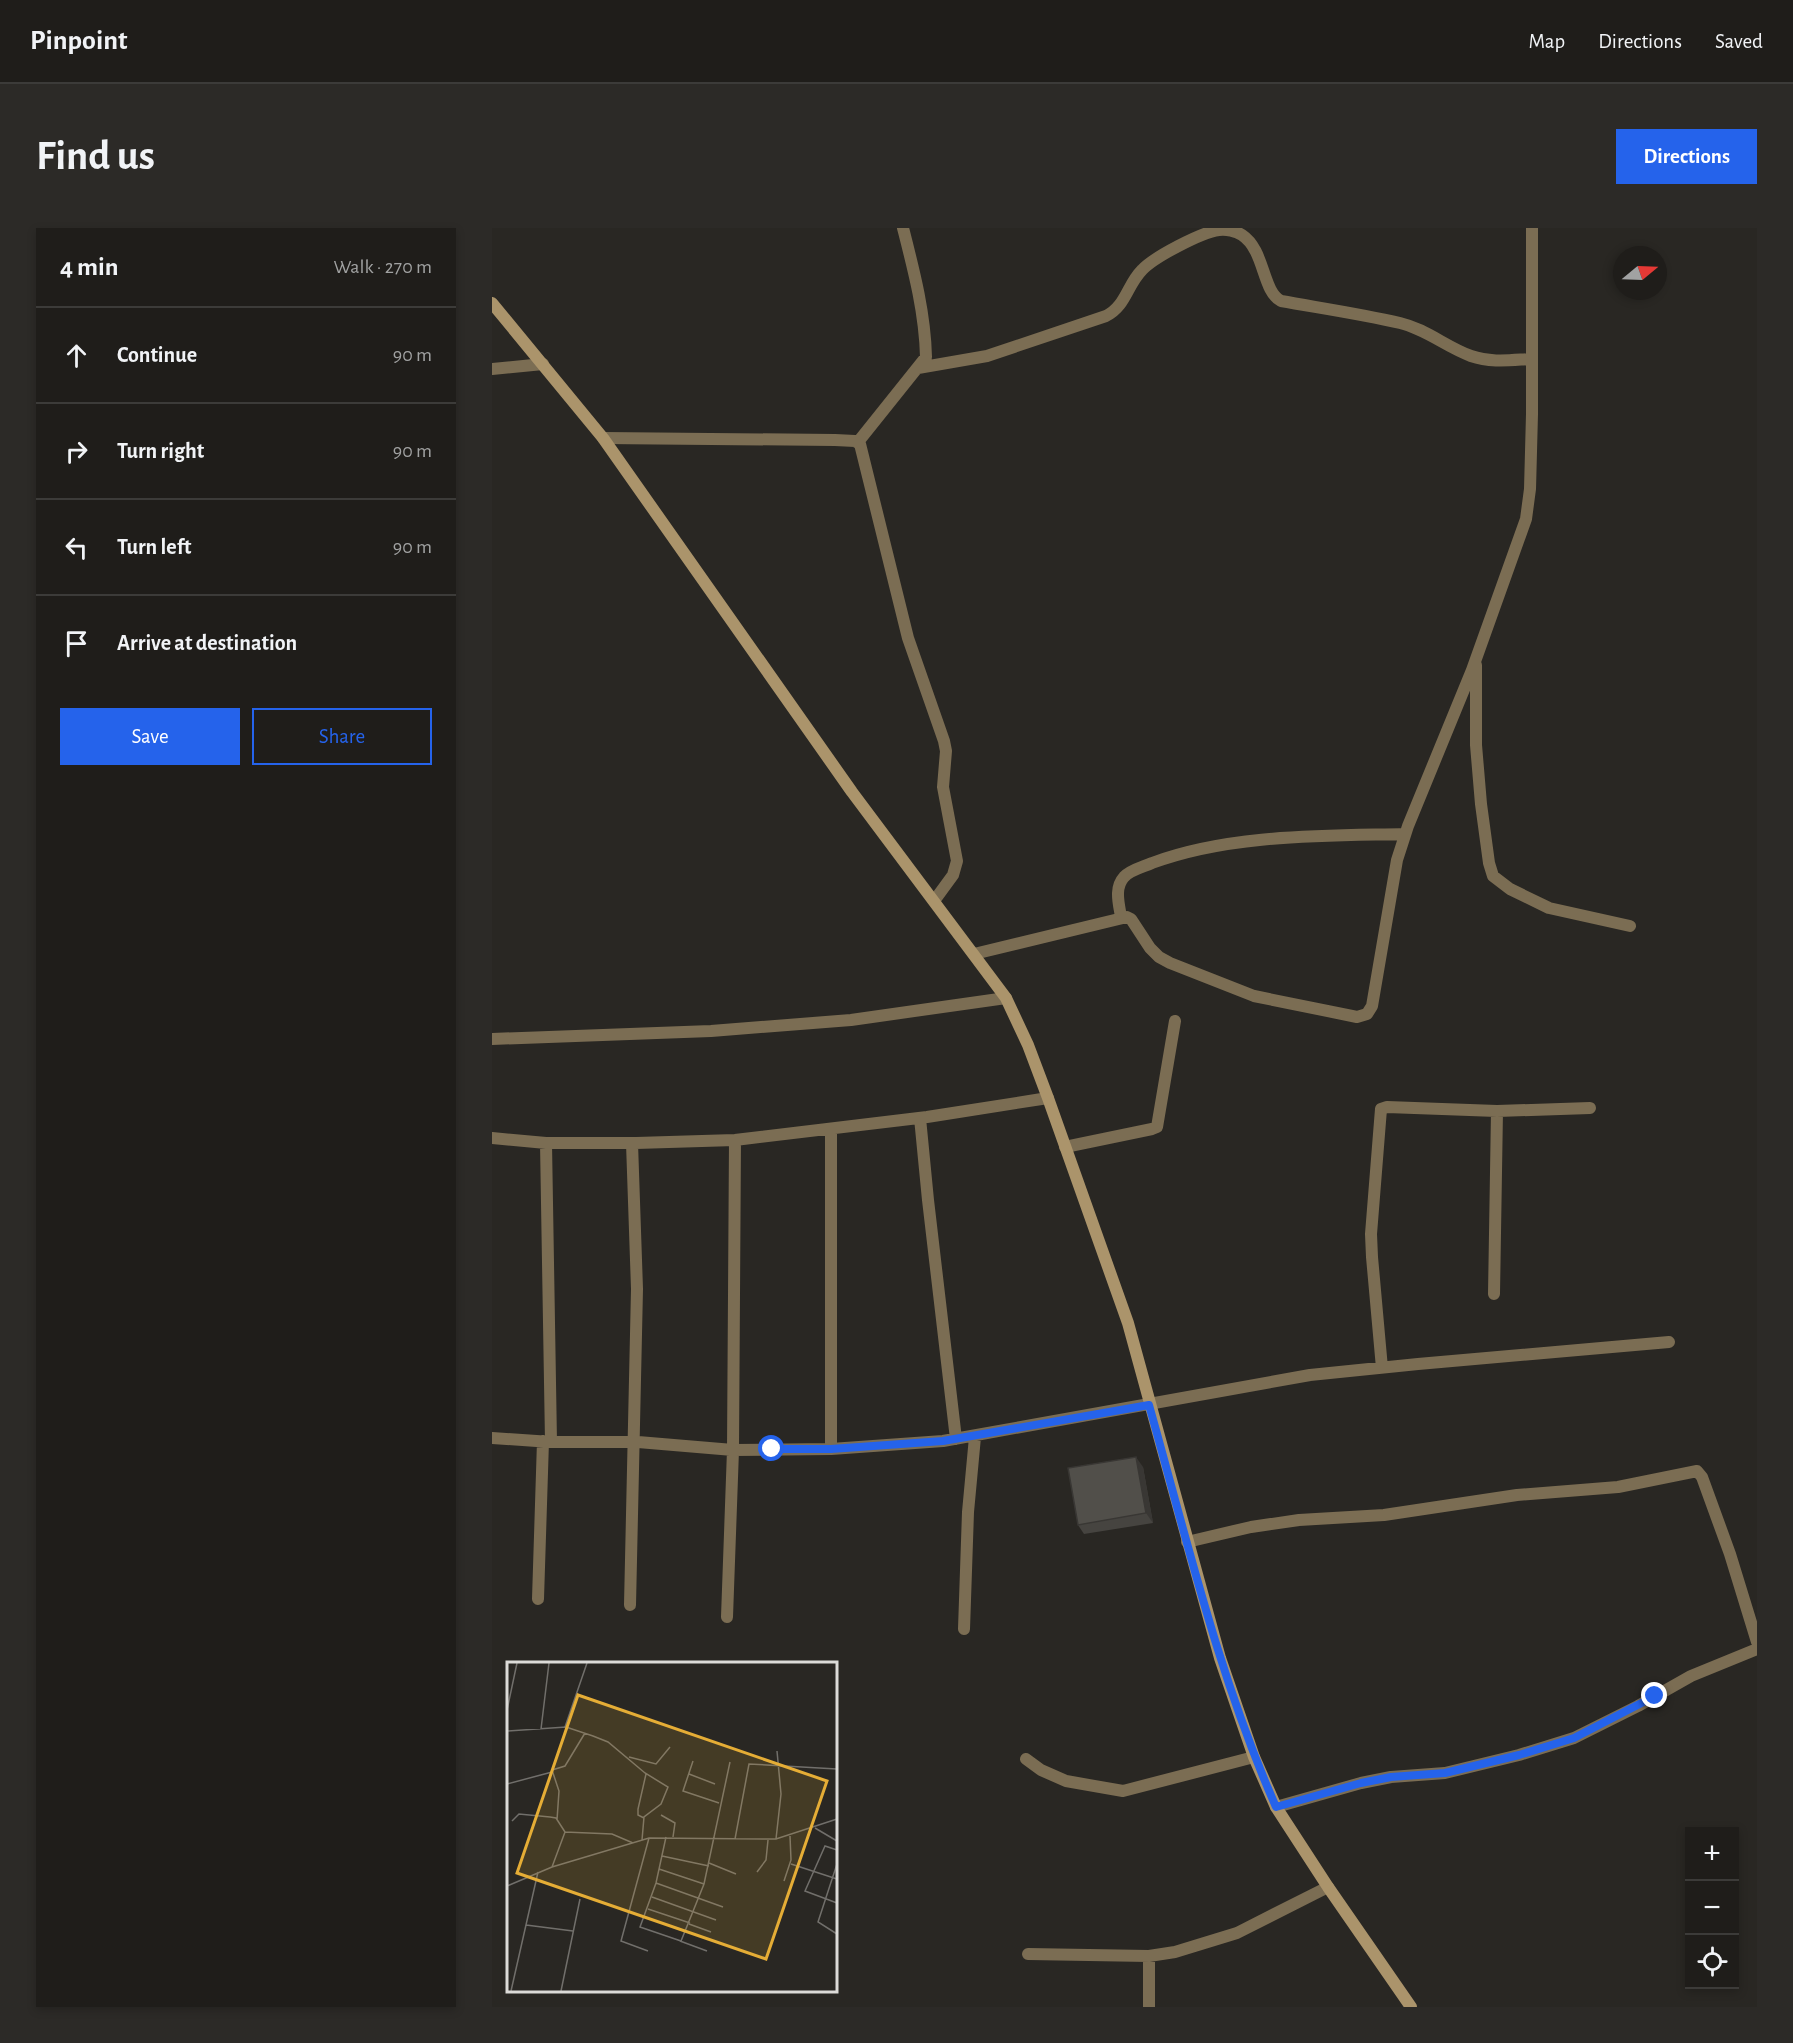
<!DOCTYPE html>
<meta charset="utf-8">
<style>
:root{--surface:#1f1d1a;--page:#2c2a27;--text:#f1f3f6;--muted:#a1a2a2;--line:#3c3b39;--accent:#2563eb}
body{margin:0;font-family:"Alegreya Sans",sans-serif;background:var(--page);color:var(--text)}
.controls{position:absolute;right:18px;bottom:18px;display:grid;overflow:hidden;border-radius:0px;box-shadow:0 3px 9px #0003}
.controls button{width:54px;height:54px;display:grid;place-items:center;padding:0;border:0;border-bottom:2px solid var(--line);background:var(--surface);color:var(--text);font:30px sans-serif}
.compass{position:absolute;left:1121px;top:18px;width:54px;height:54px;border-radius:50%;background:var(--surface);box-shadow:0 3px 9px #0003;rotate:71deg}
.stop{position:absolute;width:18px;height:18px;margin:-14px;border:4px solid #2563eb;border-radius:50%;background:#fff}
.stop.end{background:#2563eb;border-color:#fff;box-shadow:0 2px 6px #0008}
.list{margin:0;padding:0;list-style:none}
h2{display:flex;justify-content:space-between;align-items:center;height:78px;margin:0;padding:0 24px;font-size:26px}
h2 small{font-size:20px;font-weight:400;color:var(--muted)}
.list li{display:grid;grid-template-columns:39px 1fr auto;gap:18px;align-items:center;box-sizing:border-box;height:96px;padding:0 24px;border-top:2px solid var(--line)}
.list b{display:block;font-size:22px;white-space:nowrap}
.list em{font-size:20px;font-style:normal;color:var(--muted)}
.actions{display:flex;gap:12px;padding:18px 24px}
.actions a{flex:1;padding:14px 0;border:2px solid var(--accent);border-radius:0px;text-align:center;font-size:21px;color:var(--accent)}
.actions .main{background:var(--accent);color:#fff}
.icon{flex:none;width:33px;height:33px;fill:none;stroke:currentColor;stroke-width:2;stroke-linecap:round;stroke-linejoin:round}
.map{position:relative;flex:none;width:1265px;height:1779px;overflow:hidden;border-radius:0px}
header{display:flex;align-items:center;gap:36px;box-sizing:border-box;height:84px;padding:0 30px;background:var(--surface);border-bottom:2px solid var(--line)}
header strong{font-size:28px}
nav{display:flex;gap:33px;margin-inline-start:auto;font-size:21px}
.intro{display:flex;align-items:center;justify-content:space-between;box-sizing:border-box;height:144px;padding:0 36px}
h1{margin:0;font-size:42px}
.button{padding:15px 27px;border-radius:0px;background:var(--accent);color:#fff;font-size:21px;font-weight:700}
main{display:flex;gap:36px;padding:0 36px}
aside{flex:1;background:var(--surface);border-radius:0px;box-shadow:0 3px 9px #0003}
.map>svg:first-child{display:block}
</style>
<header>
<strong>Pinpoint</strong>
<nav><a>Map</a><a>Directions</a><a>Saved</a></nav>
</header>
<div class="intro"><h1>Find us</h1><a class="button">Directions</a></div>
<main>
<aside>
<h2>4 min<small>Walk · 270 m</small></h2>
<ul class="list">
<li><svg class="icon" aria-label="ahead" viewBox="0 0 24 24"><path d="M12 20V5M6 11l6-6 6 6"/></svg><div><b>Continue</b></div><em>90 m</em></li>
<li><svg class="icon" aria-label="right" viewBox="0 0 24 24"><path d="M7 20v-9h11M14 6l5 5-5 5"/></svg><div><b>Turn right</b></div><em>90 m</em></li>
<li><svg class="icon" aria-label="left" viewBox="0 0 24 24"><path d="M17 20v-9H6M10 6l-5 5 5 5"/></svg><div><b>Turn left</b></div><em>90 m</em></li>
<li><svg class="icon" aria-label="arrive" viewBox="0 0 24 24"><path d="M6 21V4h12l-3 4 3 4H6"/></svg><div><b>Arrive at destination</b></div></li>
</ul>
<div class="actions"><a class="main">Save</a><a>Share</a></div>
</aside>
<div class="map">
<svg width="1265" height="1779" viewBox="0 0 1265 1779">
<rect width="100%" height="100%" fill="#292723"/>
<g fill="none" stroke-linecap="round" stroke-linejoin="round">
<path stroke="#7b6d53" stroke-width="12" d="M426 140 495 128 614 88C634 78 635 57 650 42 662 29 710 4 727 2 734 1 744 3 750 7 773 22 770 63 789 73 828 80 869 86 908 95 934 101 954 119 979 128 999 135 1019 132 1039 131
M0 141 51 136
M111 210 343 212 363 213 368 216 416 410 452 513 454 523 451 559 465 633 461 647 442 673
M366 214 434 129C433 85 422 43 411 0
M984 437V517L989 576 997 635 1001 648 1018 661 1057 680 1138 698
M629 689C627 676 622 660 632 649 638 642 651 639 660 635 738 606 831 608 913 606
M482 726 635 689 639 691 658 720 667 729 678 735 762 768 865 789 875 786 880 778 905 632 916 598 980 442 1034 291 1038 261 1040 186V0
M0 811 219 803 359 792 514 770
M428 890 436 972 464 1211
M0 910 54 915H144L243 912 435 889 556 870
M54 915 59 1214
M573 919 660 901 665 899 683 793
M1002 1066 1005 883
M890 1140 880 1029 879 1006 889 881 895 879 1005 883 1098 880
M0 1210 59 1214H146L241 1222 339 1221 451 1213 818 1147 926 1136 1177 1114
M339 1221V901
M695 1314 759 1299 807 1292 892 1287 1025 1267 1126 1259 1205 1243 1210 1249 1238 1326 1265 1414
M46 1371 51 1213
M138 1377 145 1061 140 915
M235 1389 241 1222 243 912
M472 1401 476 1284 483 1209
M534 1531 549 1542 574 1553 631 1563 762 1529
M784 1579 869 1555 899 1549 953 1545 1027 1527 1082 1510 1146 1478 1199 1448 1265 1421
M536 1726 657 1728 683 1724 745 1705 836 1659
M657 1728V1779"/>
<path stroke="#ab946b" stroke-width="12" d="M0 75 111 210 360 564 514 770 536 817 556 870 636 1095 728 1430 762 1529 784 1579 836 1659 919 1779"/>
</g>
<path fill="#464440" d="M651 1239 661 1295 592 1306 586 1297Z"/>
<path fill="#393734" d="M644 1229 651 1239 661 1295 654 1285Z"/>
<path fill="#514f4a" stroke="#393734" stroke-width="1.5" d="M644 1229 654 1285 586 1297 576 1240Z"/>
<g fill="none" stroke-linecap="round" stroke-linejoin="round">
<path stroke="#2563eb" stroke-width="8" d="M280 1221H339L451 1213 657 1177C695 1312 727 1450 784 1579L869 1555 899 1549 953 1545 1027 1527 1082 1510 1163 1468"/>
</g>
<g transform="translate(15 1434)">
<rect width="330" height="330" fill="#292723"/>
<path fill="none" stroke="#716f6b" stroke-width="1.5" d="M0 48 10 1M58 65 80 1M34 67 42 1M0 69 59 65 86 74 101 80 138 111 161 125 154 142 137 155 135 178M122 95 149 102 163 85M186 99 176 129 212 141M182 112 208 122M0 122 45 110M154 153 168 161 166 175M137 156 131 153V147L139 112M50 158 52 129 45 108 58 104 78 71M5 159 12 152 43 155 49 156 58 170M308 166 330 179M159 175 149 221 133 265 174 279 197 222 223 100M228 177 242 102 330 107M269 177 274 132 270 89M330 188 318 184 298 229 330 241M155 194 202 204M202 201 229 212M284 202 330 217M330 202 311 260 330 272M45 205 58 170 105 172 126 181M152 207 197 222M250 210 259 198 261 178M277 219 284 198 283 174M149 221 216 245M0 224 45 205 142 176 269 177 330 157M145 235 209 258M141 247 183 261M182 262 204 270M19 263 66 269M173 279 200 289M141 289 114 279 142 176M4 329 31 210M54 329 73 237"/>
<path fill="#e5ad36" fill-opacity="0.15" stroke="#e5ad36" stroke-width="3" d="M71 33 320 119 259 297 10 211Z"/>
<rect width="330" height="330" fill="none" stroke="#dcdbd8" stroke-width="3"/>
</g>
</svg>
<div class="controls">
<button>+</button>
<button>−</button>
<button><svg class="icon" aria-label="locate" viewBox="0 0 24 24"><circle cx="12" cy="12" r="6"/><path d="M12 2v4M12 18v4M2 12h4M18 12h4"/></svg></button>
</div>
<svg class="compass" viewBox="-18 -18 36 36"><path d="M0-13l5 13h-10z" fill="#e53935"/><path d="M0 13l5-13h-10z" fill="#a1a2a2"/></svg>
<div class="stop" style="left:280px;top:1221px"></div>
<div class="stop end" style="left:1163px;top:1468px"></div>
</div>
</main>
